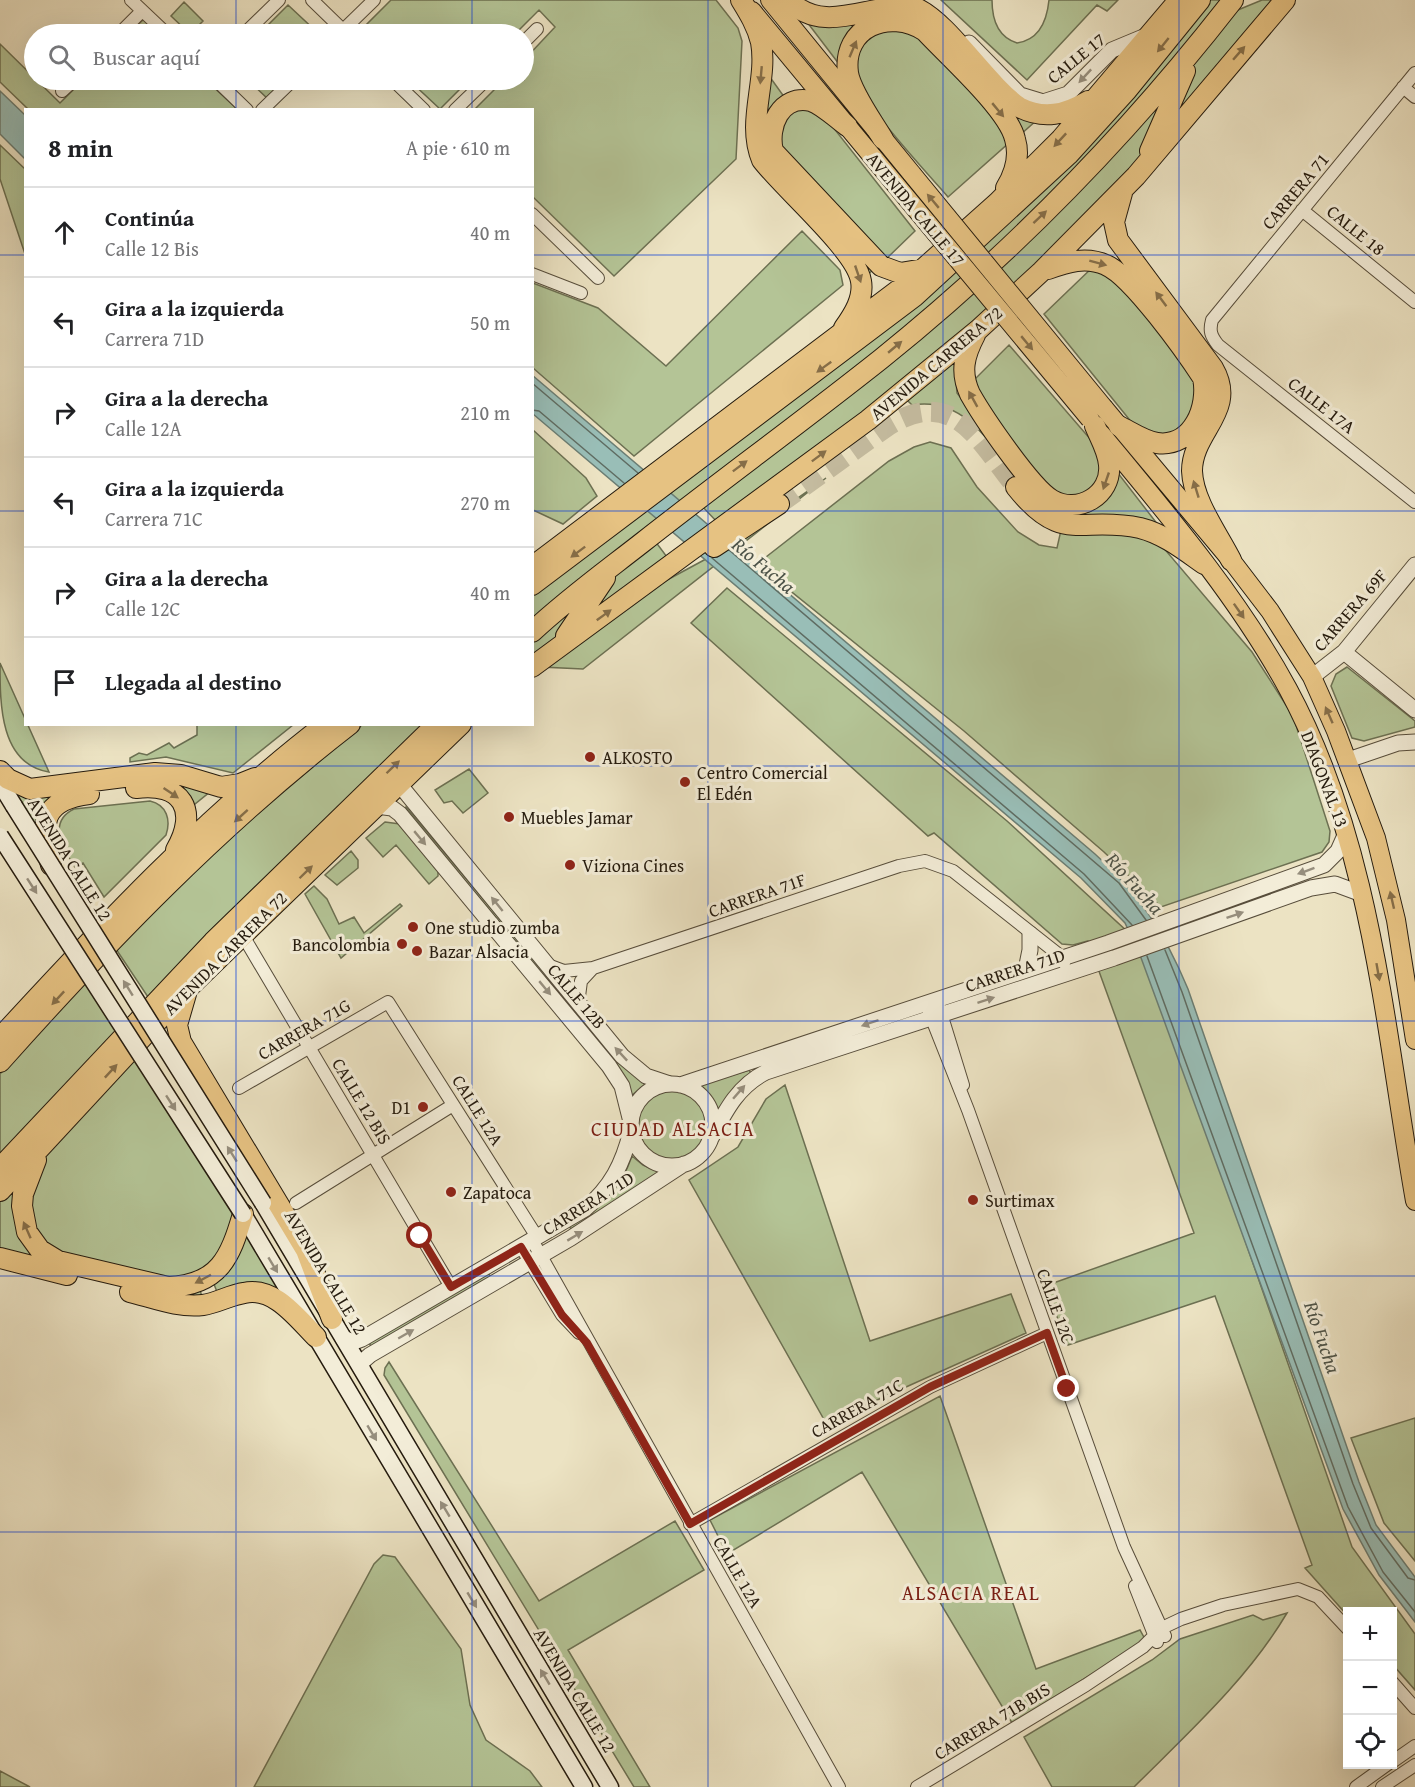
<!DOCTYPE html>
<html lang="es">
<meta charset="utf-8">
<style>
:root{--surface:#fff;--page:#f6f6f6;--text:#202124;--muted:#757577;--line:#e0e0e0}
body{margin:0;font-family:"Gentium Book Plus",serif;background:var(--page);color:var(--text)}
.controls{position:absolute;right:18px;bottom:18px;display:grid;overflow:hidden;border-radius:0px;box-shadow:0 6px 24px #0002}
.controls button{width:54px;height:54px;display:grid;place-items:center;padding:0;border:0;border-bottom:2px solid var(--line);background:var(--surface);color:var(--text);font:30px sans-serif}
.stop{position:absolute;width:18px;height:18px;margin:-14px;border:4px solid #8f2418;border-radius:50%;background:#fff}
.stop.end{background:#8f2418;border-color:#fff;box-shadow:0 2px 6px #0008}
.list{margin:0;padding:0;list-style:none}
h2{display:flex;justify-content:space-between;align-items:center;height:78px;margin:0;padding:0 24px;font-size:26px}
h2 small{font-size:20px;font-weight:400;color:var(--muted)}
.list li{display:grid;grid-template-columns:39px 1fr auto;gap:18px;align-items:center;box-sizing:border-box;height:90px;padding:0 24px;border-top:2px solid var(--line)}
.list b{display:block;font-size:22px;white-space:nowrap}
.list p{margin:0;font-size:20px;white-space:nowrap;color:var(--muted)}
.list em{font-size:20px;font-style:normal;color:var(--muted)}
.icon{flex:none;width:33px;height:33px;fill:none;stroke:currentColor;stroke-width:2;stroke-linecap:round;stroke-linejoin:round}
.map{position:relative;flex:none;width:1415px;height:1787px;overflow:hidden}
.search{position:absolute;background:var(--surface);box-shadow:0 6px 24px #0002;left:24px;top:24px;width:510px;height:66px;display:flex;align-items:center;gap:15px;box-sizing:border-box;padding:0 21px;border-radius:33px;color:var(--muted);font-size:22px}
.panel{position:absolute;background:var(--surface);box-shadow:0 6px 24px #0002;left:24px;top:108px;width:510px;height:618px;border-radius:0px}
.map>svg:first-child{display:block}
</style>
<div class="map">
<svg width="1415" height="1787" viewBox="0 0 1415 1787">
<rect width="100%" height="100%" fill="#ece3c3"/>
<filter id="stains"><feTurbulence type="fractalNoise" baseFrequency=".00333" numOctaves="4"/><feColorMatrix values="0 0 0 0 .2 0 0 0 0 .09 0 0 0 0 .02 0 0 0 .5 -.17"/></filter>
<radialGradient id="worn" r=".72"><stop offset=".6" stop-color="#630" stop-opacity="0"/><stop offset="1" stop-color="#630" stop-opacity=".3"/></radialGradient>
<path fill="#b4c496" stroke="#6c7052" stroke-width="1.5" d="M391 0H716L738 28 742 41 736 159 614 276 533 197 532 110 475 109 504 80H524V60L555 27 539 10 515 34H362L359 32Z
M941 0H992C992 19 998 37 1017 43 1039 40 1047 20 1049 0H1118L1107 11 1097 5 1027 80Z
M1207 0H1228L1080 172 905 332 533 624V595L721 450Z
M1262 0H1274L1170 125 1197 51 1233 12Z
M184 2 203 21 190 34 171 16Z
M288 5 319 34H259Z
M879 12 911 16 924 22 1010 109 1038 119 1020 135C1009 111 933 28 909 19 894 14 879 15 865 23 848 32 841 46 839 64L807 22 835 23Z
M144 19 160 34H128Z
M874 29H911L987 104 1011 141 948 197C929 175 852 93 852 69 852 53 864 41 874 29Z
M0 44 60 103 83 80H206L237 109H28L0 82Z
M767 73 785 98 766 132 873 270 866 276 760 137Z
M248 80H289L269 100Z
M409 80H469L440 109Z
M1174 81 1137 166 1043 260 946 349 719 524 700 504 824 408Z
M806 106 825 117 915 231 884 261 780 151 777 131 785 114Z
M0 145 25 169V254L0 179Z
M802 231 840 270 843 285 634 456 533 368V283L598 308 666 366Z
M1096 264 1132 293 1199 388 1187 425 1165 436 1137 429 1044 314Z
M1009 345 1098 448 1102 473 1088 496 1060 498 1038 480 972 382Z
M960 354 955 369 957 393 1038 501 1072 515 1091 511 1102 503 1114 468 1162 530C1121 525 1075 524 1037 504 1030 501 1024 490 1019 483 992 446 966 396 912 405L907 400Z
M533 430 586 478 597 496 563 524 533 510Z
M930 442 951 448 977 487 1018 532 1039 545 1057 548 1061 530 1142 536 1162 546 1252 652 1293 716 1330 831 1329 842 1322 852 1161 907 1104 852 964 731 757 564 889 461 914 447Z
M826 478 583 669 542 667 656 586 730 546Z
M655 541 670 561 575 630 617 569Z
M727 588 1007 821 1142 945 1352 1547 1415 1634V1690L1393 1665 1392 1612H1348L1347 1615 1305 1568 1312 1565 1215 1296 1068 1345 1045 1286 1194 1233 1088 941 1073 945 1062 944 934 833 928 836 691 623Z
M591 590 557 641 533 659V640Z
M0 663 49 772C0 764 0 705 0 663Z
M1347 667 1415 721V727L1364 741 1352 738 1331 686 1336 674Z
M197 725V724L293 725 233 773 166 757 130 762V758L139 753 147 755 169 743 174 748 197 735Z
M362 725H428L302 843 148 997 116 949 206 858Z
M469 769 488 793 463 813 452 801 444 803 435 790Z
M159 778 211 791 190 808 154 783 67 793 40 831 12 789Z
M150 801C167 805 171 820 166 835L104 897 83 863 75 867C63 849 47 822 74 809Z
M406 807 612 1053 648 1082 631 1096 404 810Z
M385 822 400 824 438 868V876L429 884 396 845 383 857 366 838Z
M351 851 358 860V868L337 885 325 875Z
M314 886 327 899 339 924 354 917 364 933 400 904 402 906 341 958 305 894Z
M84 980 118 1031 0 1157V1074Z
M134 1056 238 1218 227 1252 183 1283 50 1253 27 1219 43 1154Z
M749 1070 752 1075 716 1113 700 1085Z
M785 1085 870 1341 1011 1294 1026 1333 826 1423 689 1180 738 1147 766 1099Z
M635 1125a36 36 0 1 1 72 0a36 36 0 1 1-72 0Z
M632 1156 643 1165 662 1173 571 1229 569 1226C600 1205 619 1194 632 1156Z
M28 1169 31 1246 199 1286 203 1301 0 1254V1200Z
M243 1227 287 1303 219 1297 212 1279Z
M488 1272 491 1278 371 1347 369 1342Z
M389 1362 539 1601 675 1521 704 1570 568 1650 650 1787H634L384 1375 385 1368Z
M940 1396 1036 1669 1140 1630 1146 1641 1012 1723 862 1472 727 1554 710 1520Z
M1415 1418V1561L1384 1523 1351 1438Z
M383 1555 395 1557 461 1649 470 1705 486 1740 530 1771 542 1787H254L374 1564Z
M1287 1613C1248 1679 1188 1733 1134 1787H1052L1024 1737 1152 1660 1180 1639 1253 1615 1263 1620Z
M0 1771 30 1787H0Z"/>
<path fill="#99beb7" stroke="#6b7d73" stroke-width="1.5" d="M0 91 25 115V159L0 134Z
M532 375 1095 854C1140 894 1165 934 1188 989L1359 1482 1376 1525 1415 1577V1622L1379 1575 1343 1509 1140 955 1125 923 1081 878 533 414Z"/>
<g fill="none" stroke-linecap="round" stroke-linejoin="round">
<path stroke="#5f6c62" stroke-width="1.5" d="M532 383 638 473
M532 410 539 411 624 483
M729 550 1119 883 1146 920
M712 558 1084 874 1132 925
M1165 950 1182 992 1353 1484 1371 1528 1408 1578 1415 1580
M1147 956 1348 1507 1383 1572 1415 1612"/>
<path stroke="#c4bb9f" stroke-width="20" stroke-dasharray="20 10" stroke-linecap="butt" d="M779 504 888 426C954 385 978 440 1016 487"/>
<defs>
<path id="minor" d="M131 0 167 34
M312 0 347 34
M119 34 142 11
M244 34 279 0
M339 34 374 0
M524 42 537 29
M1415 73 1212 320C1209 331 1211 336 1218 345L1415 502
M216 80 247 110
M393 80 424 110
M1403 87 1415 97
M62 91 74 80
M262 110 293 80
M455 110 486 80
M1302 210 1415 302
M532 214 598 278
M532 274 581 293
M242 934 451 1287
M548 965 564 971 593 968 899 866 925 861 953 871 1063 958 1064 963
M578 1004 581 981 593 968
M939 1007 963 1085
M928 1009 968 1110 1124 1547 1165 1636
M239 1088 388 1002 537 1237
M296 1203 453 1105
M532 1240 839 1787
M521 1247 562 1315 579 1333
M690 1524 930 1387 1047 1333
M1135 1586 1157 1642
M1392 1682 1415 1708
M1392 1762 1415 1746
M917 1787 1086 1685 1143 1647 1162 1628 1181 1619 1223 1605 1298 1589 1318 1597 1348 1629
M1356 1787 1388 1764
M1382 1787 1415 1765"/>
<path id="tertiary" d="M969 43 1020 95 1043 102 1068 94 1112 50 1148 35
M1344 652 1415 710
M1312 677 1344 652 1415 565
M1348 760 1398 743 1415 742
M399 784 622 1056 646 1076 670 1084
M376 806 392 808 400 814 609 1066 622 1086 631 1122
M1026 970 1030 950V934
M631 1125a41 41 0 1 1 82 0a41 41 0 1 1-82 0Z
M680 1085 1108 943 1324 865 1338 851 1346 833
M709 1142C724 1114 736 1087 766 1072L1114 958 1311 888 1335 884 1362 894
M343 1338 354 1342 362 1339 585 1209C611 1187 623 1164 631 1131
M361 1368 363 1361 370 1355 571 1238 684 1164"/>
<path id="secondary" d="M0 783 14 806
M263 1203 610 1787
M243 1214 584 1787"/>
<path id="primary" d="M770 0 912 174
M752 11 896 185
M1104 408 1231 560 1270 611 1312 677 1336 731 1376 838 1396 920 1415 1040
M1101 434C1168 515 1238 597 1288 689 1372 844 1385 1031 1415 1201"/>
<path id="trunk" d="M741 0C749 13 757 26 761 42 768 81 746 122 762 160 784 189 856 250 861 281 864 298 854 314 844 328
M788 0C827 38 872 0 916 8 949 23 986 84 1019 107 1044 120 1066 114 1088 101
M847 126C836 118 823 105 811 101 780 94 767 127 773 151L881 266 900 273 924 269
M883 139C873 122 851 92 848 73 842 27 889 8 925 31 947 55 1008 109 1015 139 1020 156 1015 173 1006 188
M1150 151 1185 71
M1122 193 1114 222 1118 240 1213 368C1238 411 1192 431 1192 471 1193 501 1218 534 1231 560
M1048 269C1067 262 1086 256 1106 265 1132 276 1186 352 1203 378 1209 406 1193 448 1157 443 1144 441 1131 432 1119 426
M975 335C964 356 960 372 970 394 983 417 1031 488 1052 500 1078 515 1112 495 1109 465 1108 451 1100 438 1095 426
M1016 487C1063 546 1080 515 1140 528 1164 534 1184 550 1204 564
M714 547 779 504
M532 567 905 285 997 203 1061 139 1179 0
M532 585 915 296 1068 155 1127 90 1200 0
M532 632C567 599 606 571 643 542 722 480 803 421 881 359 1014 252 1128 135 1233 0
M566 636 605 578
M532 667 868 420 978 330 1042 271 1136 176 1285 0
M0 771 8 779 30 789 155 773 181 775 221 787 240 784 255 778
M136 788C182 782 199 810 176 850
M51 865C40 824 41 800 89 794
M186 994 177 1025 181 1042 306 1250 332 1319
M0 1038C102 927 206 816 326 724
M0 1062C108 941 221 824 350 724
M36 1160 23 1194 22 1206 27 1232 40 1250 58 1261 168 1287C219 1285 230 1258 243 1214
M0 1168 213 942 437 724
M0 1191 189 987 461 724
M0 1258 67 1275
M130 1292C154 1298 179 1308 203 1305 217 1303 230 1295 244 1293 274 1286 297 1318 316 1337"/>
</defs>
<use href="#minor" stroke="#574d3b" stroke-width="14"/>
<use href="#tertiary" stroke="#574d3b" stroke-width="17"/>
<use href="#secondary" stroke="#251b0e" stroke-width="19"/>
<use href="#primary" stroke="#251b0e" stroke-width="20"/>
<use href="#trunk" stroke="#251b0e" stroke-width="22"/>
<use href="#minor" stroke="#f3edd8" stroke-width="12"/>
<use href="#tertiary" stroke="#f3edd8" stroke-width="15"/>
<use href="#secondary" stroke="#f3edd8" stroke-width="16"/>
<use href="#primary" stroke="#e6c282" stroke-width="18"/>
<use href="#trunk" stroke="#e6c282" stroke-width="20"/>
<defs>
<path id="secondary-bridge" d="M14 806 263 1203
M0 836 243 1214"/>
<path id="primary-bridge" d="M912 174 1104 408
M896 185 1090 419"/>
</defs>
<use href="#secondary-bridge" stroke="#251b0e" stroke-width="19" stroke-linecap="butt"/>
<use href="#primary-bridge" stroke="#251b0e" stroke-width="20" stroke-linecap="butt"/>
<use href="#secondary-bridge" stroke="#f3edd8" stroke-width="16"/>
<use href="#primary-bridge" stroke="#e6c282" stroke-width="18"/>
</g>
<defs><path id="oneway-solid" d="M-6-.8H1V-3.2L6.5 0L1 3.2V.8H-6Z" transform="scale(1.5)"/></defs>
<g fill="#866e48">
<use href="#oneway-solid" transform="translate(1163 45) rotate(129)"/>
<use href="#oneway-solid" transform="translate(853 49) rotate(-67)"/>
<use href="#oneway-solid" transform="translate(1239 53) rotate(-49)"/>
<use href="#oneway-solid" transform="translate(761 75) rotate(95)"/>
<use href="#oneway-solid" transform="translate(998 110) rotate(50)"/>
<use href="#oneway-solid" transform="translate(1060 140) rotate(133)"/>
<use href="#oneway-solid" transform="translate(933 201) rotate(-130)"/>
<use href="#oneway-solid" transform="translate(1040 217) rotate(-43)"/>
<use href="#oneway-solid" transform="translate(1098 263) rotate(15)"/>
<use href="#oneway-solid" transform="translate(858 274) rotate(71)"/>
<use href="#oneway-solid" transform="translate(1161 299) rotate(-127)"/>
<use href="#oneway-solid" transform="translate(1027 343) rotate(50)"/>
<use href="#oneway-solid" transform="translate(895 347) rotate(-40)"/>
<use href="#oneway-solid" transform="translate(824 367) rotate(144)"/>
<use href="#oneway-solid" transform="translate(973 399) rotate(-119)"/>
<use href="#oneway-solid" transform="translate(819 456) rotate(-37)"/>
<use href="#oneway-solid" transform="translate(740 466) rotate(-37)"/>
<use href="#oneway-solid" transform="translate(1106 481) rotate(109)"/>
<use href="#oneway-solid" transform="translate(1196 489) rotate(-107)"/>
<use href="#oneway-solid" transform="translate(578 552) rotate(143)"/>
<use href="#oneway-solid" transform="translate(1239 611) rotate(55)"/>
<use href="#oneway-solid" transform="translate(604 615) rotate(-36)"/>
<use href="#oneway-solid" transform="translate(1329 715) rotate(-114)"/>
<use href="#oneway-solid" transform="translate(393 767) rotate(-44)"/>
<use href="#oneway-solid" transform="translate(171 793) rotate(34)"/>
<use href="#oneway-solid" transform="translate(241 816) rotate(138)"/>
<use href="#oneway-solid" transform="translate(306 872) rotate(-44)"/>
<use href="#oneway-solid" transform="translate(1392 900) rotate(-103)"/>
<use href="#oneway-solid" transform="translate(1378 972) rotate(80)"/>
<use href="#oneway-solid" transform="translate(58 998) rotate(133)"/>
<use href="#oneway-solid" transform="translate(111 1071) rotate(-47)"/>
<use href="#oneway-solid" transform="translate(27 1230) rotate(-114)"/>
<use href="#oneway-solid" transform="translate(203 1279) rotate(152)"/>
</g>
<g fill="#968e7d">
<use href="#oneway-solid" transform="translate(1085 76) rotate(133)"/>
<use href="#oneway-solid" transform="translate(420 838) rotate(50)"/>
<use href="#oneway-solid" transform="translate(1306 871) rotate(160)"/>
<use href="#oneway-solid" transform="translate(32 886) rotate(57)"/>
<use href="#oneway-solid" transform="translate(497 904) rotate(-129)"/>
<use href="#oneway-solid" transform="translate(1235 915) rotate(-19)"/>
<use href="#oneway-solid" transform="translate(128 988) rotate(-122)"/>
<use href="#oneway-solid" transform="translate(545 988) rotate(50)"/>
<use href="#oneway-solid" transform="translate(986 1000) rotate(-18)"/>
<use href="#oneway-solid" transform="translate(870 1023) rotate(161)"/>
<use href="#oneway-solid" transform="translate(621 1054) rotate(-133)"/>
<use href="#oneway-solid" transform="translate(739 1092) rotate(-49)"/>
<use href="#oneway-solid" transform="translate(171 1103) rotate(57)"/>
<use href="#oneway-solid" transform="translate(232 1154) rotate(-122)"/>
<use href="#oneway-solid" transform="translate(575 1236) rotate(-31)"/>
<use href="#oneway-solid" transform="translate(273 1265) rotate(59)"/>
<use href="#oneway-solid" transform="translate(406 1334) rotate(-30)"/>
<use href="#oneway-solid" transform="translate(372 1433) rotate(59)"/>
<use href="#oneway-solid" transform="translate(445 1509) rotate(-121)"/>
<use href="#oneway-solid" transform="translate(472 1600) rotate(59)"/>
<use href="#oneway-solid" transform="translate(545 1677) rotate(-121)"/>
</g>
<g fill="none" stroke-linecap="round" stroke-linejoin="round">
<path stroke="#8f2418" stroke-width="8" d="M420 1236 451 1287 521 1247 562 1315 587 1343 690 1524 930 1387 1047 1333 1067 1389"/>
</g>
<path fill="none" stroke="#1d4ed8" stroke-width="1.5" stroke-opacity="0.55" d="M236 0V34M472 0V34M708 0V1787M943 0V1787M1179 0V1787M236 80V110M472 80V110M0 255H26M532 255H1415M0 511H26M532 511H1415M236 724V1787M472 724V1787M0 766H1415M0 1021H1415M0 1276H1415M0 1532H1415"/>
<g fill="#8f2418" stroke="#f3edd8" stroke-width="2">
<circle cx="590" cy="757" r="6"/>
<circle cx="685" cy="782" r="6"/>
<circle cx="509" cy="817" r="6"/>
<circle cx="570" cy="865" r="6"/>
<circle cx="413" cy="927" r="6"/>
<circle cx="402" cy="944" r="6"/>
<circle cx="417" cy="951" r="6"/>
<circle cx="423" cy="1107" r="6"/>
<circle cx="451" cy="1192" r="6"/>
<circle cx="973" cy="1200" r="6"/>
</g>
<g text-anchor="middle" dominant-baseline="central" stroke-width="6" stroke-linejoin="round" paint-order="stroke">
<g font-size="18" fill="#251b0e" stroke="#f3edd8">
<text transform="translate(1076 58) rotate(-39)">CALLE 17</text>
<text transform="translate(1295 191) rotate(-50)">CARRERA 71</text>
<text transform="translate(916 209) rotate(50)">AVENIDA CALLE 17</text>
<text transform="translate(1356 230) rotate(39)">CALLE 18</text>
<text transform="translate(936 363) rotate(-40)">AVENIDA CARRERA 72</text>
<text transform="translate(1322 405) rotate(38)">CALLE 17A</text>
<text transform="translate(1350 610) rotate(-49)">CARRERA 69F</text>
<text transform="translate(1325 779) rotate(69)">DIAGONAL 13</text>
<text transform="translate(70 859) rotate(58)">AVENIDA CALLE 12</text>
<text transform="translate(757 895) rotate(-19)">CARRERA 71F</text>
<text transform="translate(225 953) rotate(-45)">AVENIDA CARRERA 72</text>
<text transform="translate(1015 970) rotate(-18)">CARRERA 71D</text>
<text transform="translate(577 996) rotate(50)">CALLE 12B</text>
<text transform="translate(304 1029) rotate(-30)">CARRERA 71G</text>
<text transform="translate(362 1101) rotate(59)">CALLE 12 BIS</text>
<text transform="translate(478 1110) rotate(58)">CALLE 12A</text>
<text transform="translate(588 1203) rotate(-32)">CARRERA 71D</text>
<text transform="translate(326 1272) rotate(59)">AVENIDA CALLE 12</text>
<text transform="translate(1056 1306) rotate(70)">CALLE 12C</text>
<text transform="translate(857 1408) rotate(-29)">CARRERA 71C</text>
<text transform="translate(738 1572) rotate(60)">CALLE 12A</text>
<text transform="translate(575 1690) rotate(59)">AVENIDA CALLE 12</text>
<text transform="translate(992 1721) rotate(-31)">CARRERA 71B BIS</text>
</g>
<g font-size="18" fill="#251b0e" stroke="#f3edd8" text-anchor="start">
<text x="602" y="757">ALKOSTO</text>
<text x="697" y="772">Centro Comercial<tspan x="697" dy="21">El Edén</tspan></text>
<text x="521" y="817">Muebles Jamar</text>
<text x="582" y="865">Viziona Cines</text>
<text x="425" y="927">One studio zumba</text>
<text x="390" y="944" text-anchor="end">Bancolombia</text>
<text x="429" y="951">Bazar Alsacia</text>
<text x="411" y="1107" text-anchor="end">D1</text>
<text x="463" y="1192">Zapatoca</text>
<text x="985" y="1200">Surtimax</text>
</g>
<g font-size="20" font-style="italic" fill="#4e5449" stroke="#f3edd8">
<text transform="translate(764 565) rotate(40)">Río Fucha</text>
<text transform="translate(1135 883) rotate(48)">Río Fucha</text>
<text transform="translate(1323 1337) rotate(71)">Río Fucha</text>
</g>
<g font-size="20" letter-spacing="1.5" fill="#7a1f14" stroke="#f3edd8">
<text x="673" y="1128">CIUDAD ALSACIA</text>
<text x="971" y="1592">ALSACIA REAL</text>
</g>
</g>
<rect width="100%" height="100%" filter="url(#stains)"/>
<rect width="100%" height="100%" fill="url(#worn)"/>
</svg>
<div class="controls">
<button>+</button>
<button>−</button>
<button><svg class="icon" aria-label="locate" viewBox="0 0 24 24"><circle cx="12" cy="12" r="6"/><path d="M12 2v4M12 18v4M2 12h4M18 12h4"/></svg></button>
</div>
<div class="stop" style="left:420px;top:1236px"></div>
<div class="stop end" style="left:1067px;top:1389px"></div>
<div class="search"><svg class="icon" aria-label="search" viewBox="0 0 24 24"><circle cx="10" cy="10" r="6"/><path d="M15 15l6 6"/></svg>Buscar aquí</div>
<section class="panel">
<h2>8 min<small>A pie · 610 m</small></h2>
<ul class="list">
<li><svg class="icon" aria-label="ahead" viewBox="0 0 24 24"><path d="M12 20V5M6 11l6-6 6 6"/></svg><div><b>Continúa</b><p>Calle 12 Bis</p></div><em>40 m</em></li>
<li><svg class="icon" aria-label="left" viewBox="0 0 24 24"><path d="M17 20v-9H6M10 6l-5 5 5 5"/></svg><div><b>Gira a la izquierda</b><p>Carrera 71D</p></div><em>50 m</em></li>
<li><svg class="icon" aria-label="right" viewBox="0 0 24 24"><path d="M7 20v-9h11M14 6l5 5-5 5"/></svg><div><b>Gira a la derecha</b><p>Calle 12A</p></div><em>210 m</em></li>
<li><svg class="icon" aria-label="left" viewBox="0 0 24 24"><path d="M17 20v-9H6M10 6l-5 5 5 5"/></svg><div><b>Gira a la izquierda</b><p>Carrera 71C</p></div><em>270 m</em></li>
<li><svg class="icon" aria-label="right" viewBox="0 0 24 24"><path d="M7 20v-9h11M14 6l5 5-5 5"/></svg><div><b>Gira a la derecha</b><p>Calle 12C</p></div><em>40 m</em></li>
<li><svg class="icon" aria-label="arrive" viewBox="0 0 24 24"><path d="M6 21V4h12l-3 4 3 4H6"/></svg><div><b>Llegada al destino</b></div></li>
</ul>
</section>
</div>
